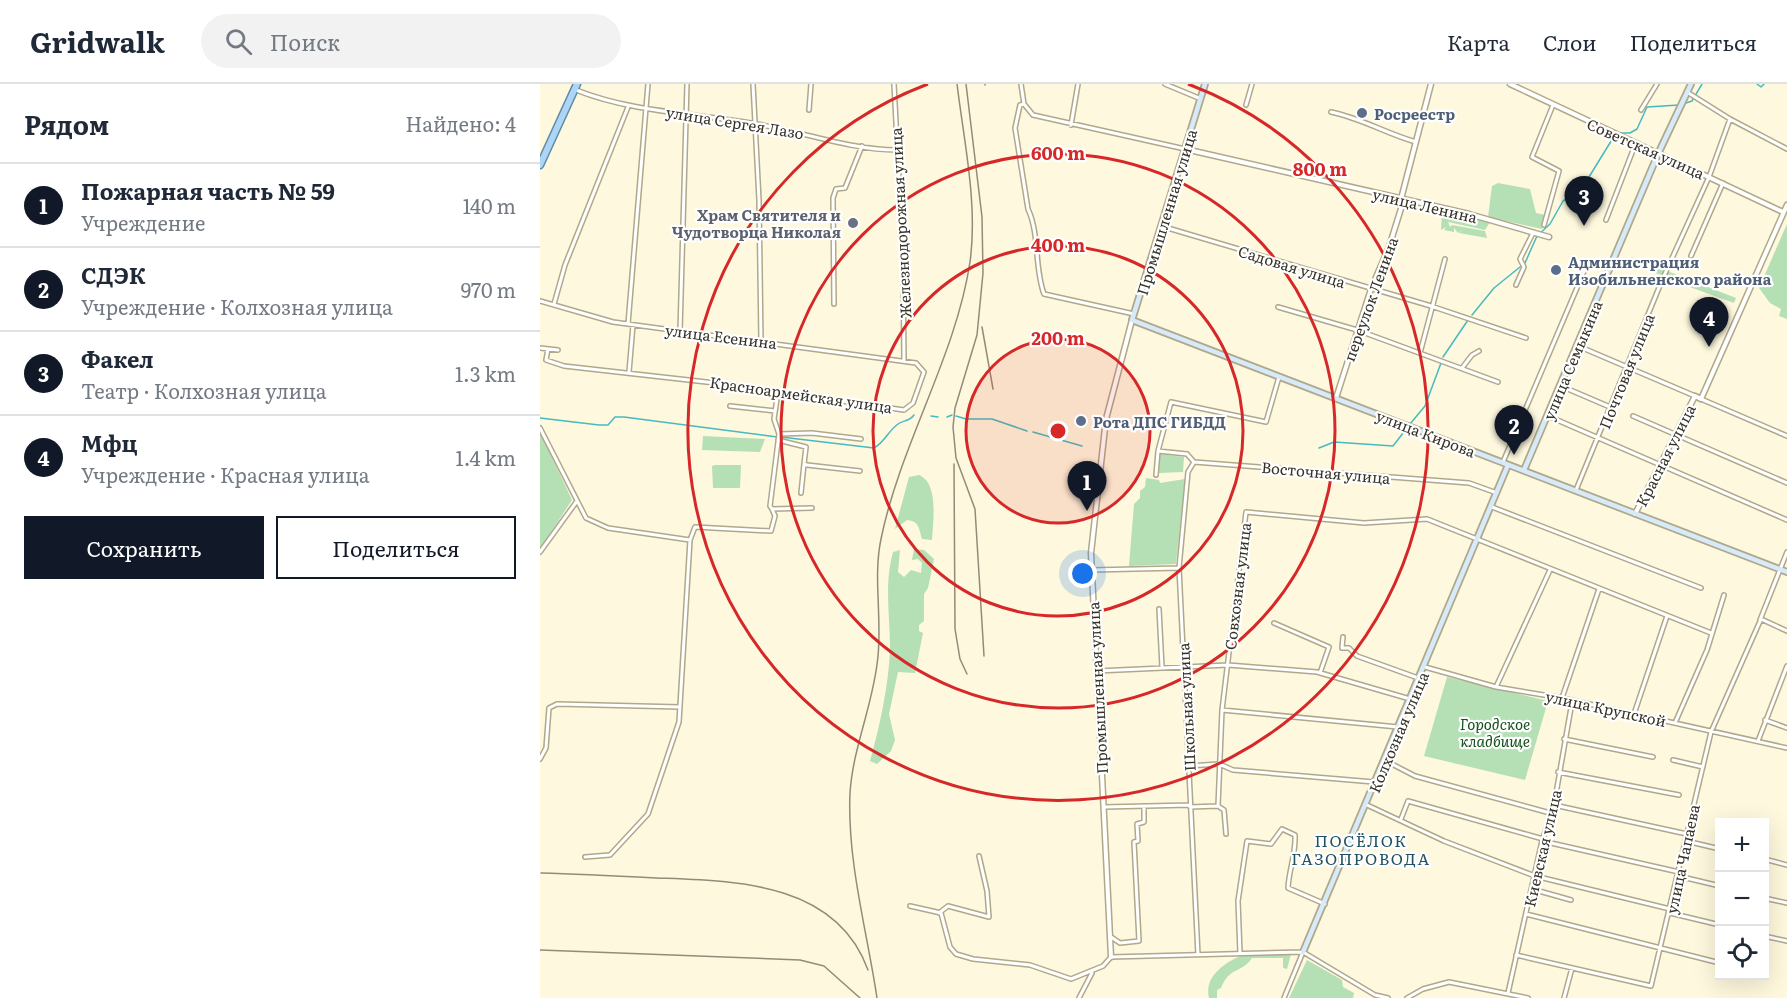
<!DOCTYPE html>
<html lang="ru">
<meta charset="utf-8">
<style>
:root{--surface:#fff;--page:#f2f2f3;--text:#1f2937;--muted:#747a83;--line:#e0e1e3;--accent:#111827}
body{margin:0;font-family:Literata,serif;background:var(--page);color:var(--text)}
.controls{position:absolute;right:18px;bottom:18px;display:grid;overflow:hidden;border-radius:0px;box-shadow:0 6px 24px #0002}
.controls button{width:54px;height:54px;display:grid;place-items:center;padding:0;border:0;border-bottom:2px solid var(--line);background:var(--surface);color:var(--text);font:30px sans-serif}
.you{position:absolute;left:543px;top:490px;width:21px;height:21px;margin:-15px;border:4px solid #fff;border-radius:50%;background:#1a73e8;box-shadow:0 0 0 9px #1a73e833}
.badge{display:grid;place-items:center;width:39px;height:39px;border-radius:50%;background:var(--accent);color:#fff;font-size:20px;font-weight:700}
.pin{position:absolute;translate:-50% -50px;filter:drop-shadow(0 2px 3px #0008)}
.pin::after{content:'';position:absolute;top:32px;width:21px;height:18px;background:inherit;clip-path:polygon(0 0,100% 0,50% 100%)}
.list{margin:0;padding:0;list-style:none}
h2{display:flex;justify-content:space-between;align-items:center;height:78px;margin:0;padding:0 24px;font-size:26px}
h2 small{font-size:20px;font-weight:400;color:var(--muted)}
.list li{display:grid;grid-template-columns:39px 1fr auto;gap:18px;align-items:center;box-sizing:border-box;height:84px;padding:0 24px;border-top:2px solid var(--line)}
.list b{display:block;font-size:22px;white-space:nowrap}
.list p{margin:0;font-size:20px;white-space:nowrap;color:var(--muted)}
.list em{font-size:20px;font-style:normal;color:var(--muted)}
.actions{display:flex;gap:12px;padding:18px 24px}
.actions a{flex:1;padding:14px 0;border:2px solid var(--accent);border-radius:0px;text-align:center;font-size:21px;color:var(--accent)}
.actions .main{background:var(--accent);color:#fff}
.icon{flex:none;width:33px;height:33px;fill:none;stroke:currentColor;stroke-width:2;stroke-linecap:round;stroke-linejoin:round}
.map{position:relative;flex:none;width:1247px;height:914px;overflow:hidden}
header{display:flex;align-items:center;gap:36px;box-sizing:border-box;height:84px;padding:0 30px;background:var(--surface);border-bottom:2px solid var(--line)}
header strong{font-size:28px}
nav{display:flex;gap:33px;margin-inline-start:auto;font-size:21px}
.search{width:420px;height:54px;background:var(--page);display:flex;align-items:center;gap:15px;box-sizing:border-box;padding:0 21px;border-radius:33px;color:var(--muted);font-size:22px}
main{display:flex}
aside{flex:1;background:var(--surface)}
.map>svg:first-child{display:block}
</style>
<header>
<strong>Gridwalk</strong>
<div class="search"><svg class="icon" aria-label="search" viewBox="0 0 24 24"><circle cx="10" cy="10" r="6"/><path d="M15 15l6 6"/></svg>Поиск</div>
<nav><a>Карта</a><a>Слои</a><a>Поделиться</a></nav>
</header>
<main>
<aside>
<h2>Рядом<small>Найдено: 4</small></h2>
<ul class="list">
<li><span class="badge">1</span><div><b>Пожарная часть № 59</b><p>Учреждение</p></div><em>140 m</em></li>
<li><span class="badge">2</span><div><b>СДЭК</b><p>Учреждение · Колхозная улица</p></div><em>970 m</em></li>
<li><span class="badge">3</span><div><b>Факел</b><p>Театр · Колхозная улица</p></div><em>1.3 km</em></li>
<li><span class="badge">4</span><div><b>Мфц</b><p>Учреждение · Красная улица</p></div><em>1.4 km</em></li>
</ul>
<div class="actions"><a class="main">Сохранить</a><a>Поделиться</a></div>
</aside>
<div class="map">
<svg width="1247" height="914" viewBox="0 0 1247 914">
<rect width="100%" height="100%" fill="#fef8de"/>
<path fill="#b5dfb5" d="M958 99 990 105 996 129 1005 131 1002 145 948 133 952 102Z
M902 127 950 138 945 146 908 138 910 143 912 141 945 147 947 154 919 149 922 146 918 149 914 144V148L904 146 906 143 901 146Z
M1247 140V235L1239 232 1241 225 1230 219 1219 204Z
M1091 173 1125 186 1123 192 1091 180Z
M1127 187 1196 214 1194 219 1125 194Z
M0 348 32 416 0 465Z
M163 352 225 355 220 368 162 366Z
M620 370 644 373 643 388 619 389Z
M175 381H201L200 404H173L172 382Z
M379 391C399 399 393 438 392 456L382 455C379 444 379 437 367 436L355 445 369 393Z
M606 394 619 396 620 399 645 395 636 480 589 482 594 420 600 414V407L605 403Z
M374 465 384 466 394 475 388 504 384 510V537L379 541V547L383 549 375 589 358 588 349 630 355 656 351 667 337 680 330 677C340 641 349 600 350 564 350 530 344 501 353 468L360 466 358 488 364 493 371 486 381 489 382 479 378 475 372 476Z
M907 593 1008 617 985 696 884 672Z
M751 870 747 885 743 884V874H712C701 890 690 882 681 904L677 906V914H669C664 893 683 880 700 872Z
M767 876 802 896 803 903 814 909 813 914H749Z"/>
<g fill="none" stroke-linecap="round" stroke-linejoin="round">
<path stroke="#46bac0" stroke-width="1.5" d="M1217 0 1221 3 1224 0
M1143 20 1152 17 1162 0
M932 231 954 204 985 179 997 152 1010 140 1023 117 1041 106 1073 54 1081 49H1090L1097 45 1107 23 1139 21
M903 273 928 236
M391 332 398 333
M416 332 426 335H452L487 347
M407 333 412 331
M0 334 59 341H68L75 333H84L237 353
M870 340 885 322 901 279
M493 348 542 362
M241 353 334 364C345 358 348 347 358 340 363 336 369 338 374 331
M779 364 794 358 853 362 867 344"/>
<defs>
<path id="minor" d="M213 0 219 116 221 257
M354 0 363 172 364 277
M481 0 484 20 493 31 645 65
M625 0 661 15
M36 6C94 29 156 29 217 40 262 48 312 66 357 66
M1147 8 1190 35 1247 65
M484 20 480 21 475 44 488 125C500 151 494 183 504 210L594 230
M706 21 712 0
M269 26 271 0
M1101 26 1117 0
M791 28C821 34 847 50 876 58
M531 41 538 0
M1066 136 1095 61
M1004 141 1019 87 992 73 1013 21
M621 142 891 222 986 254
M1151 172 1183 99
M976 201 984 183 980 175 993 149
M0 217 73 238 376 279 384 288 373 319 364 326 184 300 24 282 6 276 8 265
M14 220 25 181 88 23
M294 220 293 114 296 105 305 104 322 62
M738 223 817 246 958 298
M88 240 108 0
M140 247 147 0
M1038 262 1155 312
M0 264 18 266
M880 269 905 175
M922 284 932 271 939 267
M89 288 93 241
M1021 302 1070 323
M238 308 234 335 239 350 230 422 232 425 272 424
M1161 315 1247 352
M190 322 235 327
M1008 332 1247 436
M1093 332 1247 399
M0 344 46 434 68 444 150 456 139 638 108 730 70 771 45 773
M239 350 272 349 321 355
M238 356 266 363 264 380 267 381 320 387
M618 367 647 370 654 378 929 399 957 409
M654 378 648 388 639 484 658 871
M963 378 1048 178
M616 391 618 367 631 318 726 338 739 293
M1036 406 1123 194 1169 93 1190 35
M261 409 264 380
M952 423 1161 504
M150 456 155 443 231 447 235 432 232 425
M0 468 37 417
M552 486 639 484
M619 525 622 583
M1220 536 1247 468
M734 539 789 563 780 589
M803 553 802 564H809L817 572 878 594
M885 583 956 603 1022 614 1247 664
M557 587 688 581 777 588 870 615
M956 603 1010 486
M1022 614 1059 505
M682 626 858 643
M1094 630 1127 532
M1225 636 1247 644
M1135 639 1167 566 1184 511
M1024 655 1113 673
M1218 657 1247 582
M0 675 6 664 9 624 17 620 140 623
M1133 676 1163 683
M846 677 875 692 1010 729
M648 682 679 680 693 686 834 698
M1018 688 1139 711
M827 721 904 757 995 792 1130 825
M1014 721 1147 750
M564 723 650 721
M650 723 678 722
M861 735 868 717 1003 755
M686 750 684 726 678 722 682 626 706 428 824 439 887 435 1171 549
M1002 757 1139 788
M1146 757 1180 765
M1224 775 1247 781
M1138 792 1180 802
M992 805 1031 816
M1224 814 1247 819
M370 822 401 829 410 863 416 870 433 875 490 881 531 895 563 882 571 873 763 868
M399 829 408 822 449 833 447 807 439 772
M1130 829 1180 841
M986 830 1180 879
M1224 852 1247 857
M571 853 580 859 599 857 594 758 598 757 597 740 604 738V722
M763 868 835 911 848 914
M700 869 698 817 707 757 731 760 742 745 755 751C756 770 749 785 748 804L785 820
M976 871 1111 902 1171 648 1221 535 1247 547
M968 909 1002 757 1014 721 1032 618
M539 914 552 889
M744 914 763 868
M867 914 883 905 909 898 988 914
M1024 914 1032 884"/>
<path id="tertiary" d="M970 0 1243 128
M645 65 929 130 1009 153
M861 115 891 0
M796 314 831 205 849 163 864 115
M1095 430 1155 312 1161 315 1247 121
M571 873 551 469 566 335 592 236"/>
<path id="secondary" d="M665 0 592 236 1247 488
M984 386 1118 70 1151 0
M763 868 968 381"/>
<path id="primary" d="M0 81 37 0"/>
</defs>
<use href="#minor" stroke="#b0a88a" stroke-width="6"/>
<use href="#tertiary" stroke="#b0a88a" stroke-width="7"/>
<use href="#secondary" stroke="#b0a88a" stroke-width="8"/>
<use href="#primary" stroke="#608aa9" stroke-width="9"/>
<use href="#minor" stroke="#fff" stroke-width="3"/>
<use href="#tertiary" stroke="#fff" stroke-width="4"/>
<use href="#secondary" stroke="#d6eafa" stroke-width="4.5"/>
<use href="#primary" stroke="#add5f5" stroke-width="6"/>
<path stroke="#918c7a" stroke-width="1.5" d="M426 0 442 133 443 189 437 251 415 324 413 343 416 374 435 425 444 572
M445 0V1
M442 243 453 305
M414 380 415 545 420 575 427 590
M1 789C39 790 78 792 116 794 194 797 296 797 328 886
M0 866 260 876 284 882 320 914
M337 914C327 847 307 777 310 709 313 662 334 619 338 572 342 532 333 493 341 455 360 361 416 272 430 178 438 120 424 58 417 0"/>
</g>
<circle cx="518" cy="347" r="92" fill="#d62828" fill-opacity=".12"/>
<g fill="none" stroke="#d62828" stroke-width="3">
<circle cx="518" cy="347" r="92"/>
<circle cx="518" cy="347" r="185"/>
<circle cx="518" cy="347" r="277"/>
<path d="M648 0A370 370 0 1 1 388 0"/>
</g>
<g fill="#5c6f8a" stroke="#fff" stroke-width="2">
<circle cx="822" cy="29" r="6"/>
<circle cx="1016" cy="186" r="6"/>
<circle cx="541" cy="337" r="6"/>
</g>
<circle fill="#6b7280" stroke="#fff" stroke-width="2" cx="313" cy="139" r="6"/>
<g text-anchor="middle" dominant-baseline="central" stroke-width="4.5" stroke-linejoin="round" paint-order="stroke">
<g font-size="15" font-weight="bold" fill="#4e5e75" stroke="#fff" text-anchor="start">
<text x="834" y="29">Росреестр</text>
<text x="1028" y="177">Администрация<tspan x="1028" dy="17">Изобильненского района</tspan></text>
<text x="553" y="337">Рота ДПС ГИБДД</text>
</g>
<g font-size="15" fill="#363226" stroke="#fff">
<text transform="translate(195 38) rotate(9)">улица Сергея Лазо</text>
<text transform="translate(1106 64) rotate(24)">Советская улица</text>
<text transform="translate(885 121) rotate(13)">улица Ленина</text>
<text transform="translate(626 128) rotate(-73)">Промышленная улица</text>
<text transform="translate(360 139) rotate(-93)">Железнодорожная улица</text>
<text transform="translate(752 182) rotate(17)">Садовая улица</text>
<text transform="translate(830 215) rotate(-70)">переулок Ленина</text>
<text transform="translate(181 252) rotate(7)">улица Есенина</text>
<text transform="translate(1032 276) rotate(-67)">улица Семыкина</text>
<text transform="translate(1086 287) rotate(-68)">Почтовая улица</text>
<text transform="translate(261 310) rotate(8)">Красноармейская улица</text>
<text transform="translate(886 349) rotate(21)">улица Кирова</text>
<text transform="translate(1125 371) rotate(-63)">Красная улица</text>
<text transform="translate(786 388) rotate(5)">Восточная улица</text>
<text transform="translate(697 502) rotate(-83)">Совхозная улица</text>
<text transform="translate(557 604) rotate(-93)">Промышленная улица</text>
<text transform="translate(646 623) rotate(-93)">Школьная улица</text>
<text transform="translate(1066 624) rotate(12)">улица Крупской</text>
<text transform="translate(858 648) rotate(-67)">Колхозная улица</text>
<text transform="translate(1002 764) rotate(-77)">Киевская улица</text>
<text transform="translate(1142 775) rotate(-78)">улица Чапаева</text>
</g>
<g font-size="15" font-weight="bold" fill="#5b616d" stroke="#fff" text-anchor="end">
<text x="301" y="130">Храм Святителя и<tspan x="301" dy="17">Чудотворца Николая</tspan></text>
</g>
<g font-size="15" font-style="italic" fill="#14511a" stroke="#fff">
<text x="955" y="639">Городское<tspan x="955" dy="17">кладбище</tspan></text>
</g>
<g font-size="16" letter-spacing="1.5" fill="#205263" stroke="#fff">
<text x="821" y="756">ПОСЁЛОК<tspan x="821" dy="18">ГАЗОПРОВОДА</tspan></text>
</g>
</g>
<circle cx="518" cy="347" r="9" fill="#d62828" stroke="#fff" stroke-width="3"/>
<g font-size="18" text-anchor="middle" font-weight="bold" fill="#d62828" stroke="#fff" stroke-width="4.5" stroke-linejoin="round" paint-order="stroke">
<text x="518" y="76">600 m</text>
<text x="780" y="92">800 m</text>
<text x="518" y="168">400 m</text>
<text x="518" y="261">200 m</text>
</g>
</svg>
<div class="controls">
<button>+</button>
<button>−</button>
<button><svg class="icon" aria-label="locate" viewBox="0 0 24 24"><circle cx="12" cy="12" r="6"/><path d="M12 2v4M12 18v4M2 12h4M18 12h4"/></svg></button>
</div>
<div class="you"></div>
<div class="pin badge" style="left:547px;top:427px">1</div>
<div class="pin badge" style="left:974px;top:371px">2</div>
<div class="pin badge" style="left:1044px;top:142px">3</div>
<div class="pin badge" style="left:1169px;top:263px">4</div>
</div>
</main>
